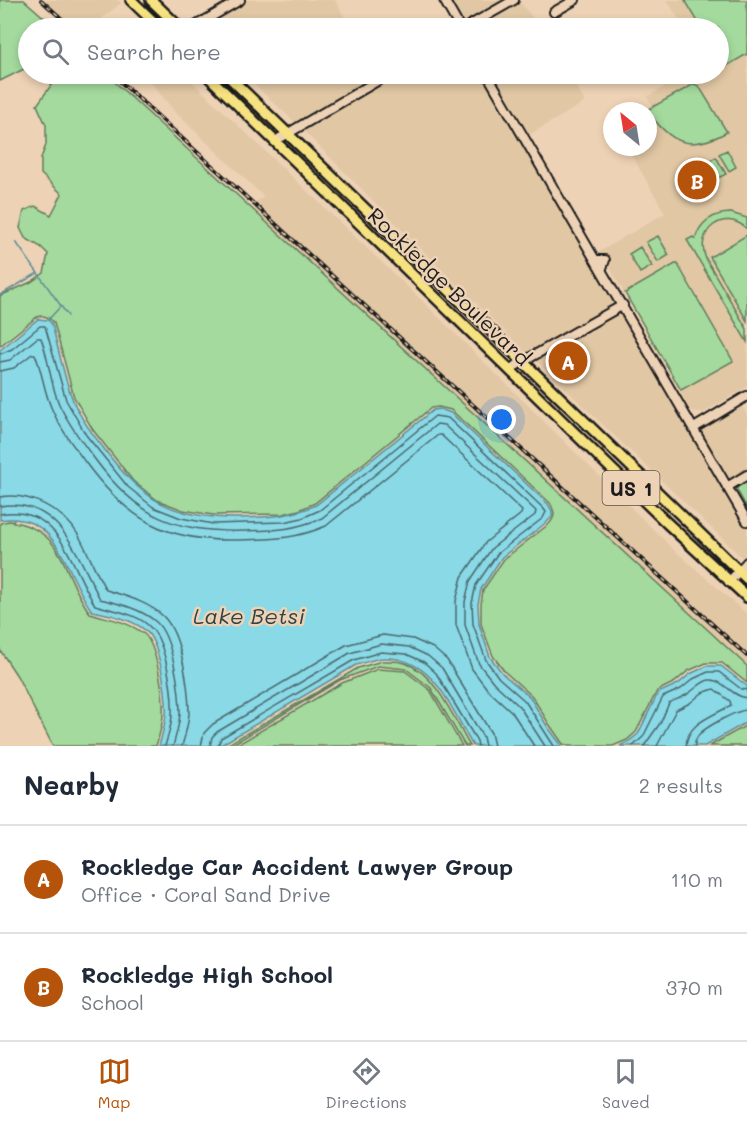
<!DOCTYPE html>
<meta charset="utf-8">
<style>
:root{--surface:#fff;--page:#f2f2f3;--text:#1f2937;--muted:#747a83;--line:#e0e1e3;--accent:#b45309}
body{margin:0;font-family:Mali,sans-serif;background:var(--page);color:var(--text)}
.compass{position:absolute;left:603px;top:102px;width:54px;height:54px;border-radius:50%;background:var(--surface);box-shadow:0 3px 9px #0003;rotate:330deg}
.you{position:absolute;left:502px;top:420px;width:21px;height:21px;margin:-15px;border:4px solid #fff;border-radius:50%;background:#1a73e8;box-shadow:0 0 0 9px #1a73e833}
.badge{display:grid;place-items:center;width:39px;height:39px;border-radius:50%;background:var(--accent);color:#fff;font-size:20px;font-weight:700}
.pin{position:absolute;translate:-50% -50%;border:3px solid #fff;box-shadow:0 2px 6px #0006}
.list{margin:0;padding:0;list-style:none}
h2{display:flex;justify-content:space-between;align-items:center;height:78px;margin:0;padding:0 24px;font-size:26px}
h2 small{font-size:20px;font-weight:400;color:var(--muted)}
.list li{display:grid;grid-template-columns:39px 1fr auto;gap:18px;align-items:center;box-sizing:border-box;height:108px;padding:0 24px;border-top:2px solid var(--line)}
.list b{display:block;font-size:22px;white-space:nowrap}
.list p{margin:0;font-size:20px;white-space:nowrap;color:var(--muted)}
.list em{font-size:20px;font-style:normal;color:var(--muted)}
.icon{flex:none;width:33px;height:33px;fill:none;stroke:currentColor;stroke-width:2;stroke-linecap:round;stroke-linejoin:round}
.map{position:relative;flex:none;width:747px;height:746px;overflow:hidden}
.search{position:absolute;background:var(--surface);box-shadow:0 3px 9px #0003;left:18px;right:18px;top:18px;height:66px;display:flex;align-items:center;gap:15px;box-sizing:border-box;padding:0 21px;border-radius:33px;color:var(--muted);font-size:22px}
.sheet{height:294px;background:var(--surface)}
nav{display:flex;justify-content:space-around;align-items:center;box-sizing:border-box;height:84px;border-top:2px solid var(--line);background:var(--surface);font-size:16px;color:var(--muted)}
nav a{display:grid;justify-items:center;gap:3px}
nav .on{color:var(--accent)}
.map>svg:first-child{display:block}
</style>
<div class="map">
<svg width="747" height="746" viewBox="0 0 747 746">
<rect width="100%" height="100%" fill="#eed2b5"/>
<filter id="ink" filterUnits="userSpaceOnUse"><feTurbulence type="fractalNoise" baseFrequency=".0167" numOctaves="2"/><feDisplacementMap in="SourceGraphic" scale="12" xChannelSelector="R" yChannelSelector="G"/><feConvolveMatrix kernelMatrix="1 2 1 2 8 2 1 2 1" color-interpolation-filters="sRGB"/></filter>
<g filter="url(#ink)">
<path fill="#e1c7a4" d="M42 0H117L121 3 90 28H75Z
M247 0H335L350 28H198Z
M447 0H507L462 26Z
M667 0H747V387L703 413 691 411 609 266 606 264 599 252 665 213 627 147H648V111H643L652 105 647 97 686 74H718V28H684Z
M519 1 541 28H472Z
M144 74H184L416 295 673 549 747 614V666L436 380 250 205 264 197 175 112Z
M243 74H382L297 124Z
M395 74H484L616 306 529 355 452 280 302 129Z
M490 74H569L585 102 527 136Z
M620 311 688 430 691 429 747 527V557L744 559 534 359Z
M742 406 747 415V471L728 482 698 429Z"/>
<path fill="#a4da9e" stroke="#607b5d" stroke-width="1.5" d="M0 0H24L56 28H28V67L0 81Z
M685 0H747V54L725 67 719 65 718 28H699L700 25Z
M59 74H106L747 666V683L722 663H706L688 671 675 682 657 691 636 732 627 740 613 746H569L563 744 549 724 532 696 505 672 493 656 481 624V604L483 590 504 559 549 524C556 516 555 512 550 503L451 410 439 407 431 408 315 503 299 510 283 514 213 515 183 510 157 500 133 481 93 430 74 397 54 323C50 318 44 314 37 317L0 346V296L31 282 44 273 48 254 41 247 25 238 20 228 24 211 35 206 51 215 62 194 41 174V158L46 145V125L37 105Z
M694 84 699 86 727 132C689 153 670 143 647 110Z
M727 150 736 167 729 171 719 154Z
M716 157 726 174 718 178 709 161Z
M706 163 715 180 708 184 698 167Z
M695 169 704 186 697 190 687 173Z
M731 213 747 218V229C724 207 694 231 706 259L747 329V342L687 240 693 237 695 239C700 222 713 213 731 213Z
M747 235V321L710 257Z
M658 236 669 255 658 262 646 242Z
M640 247 652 266 640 273 629 254Z
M677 263 733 361 681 390 625 293Z
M747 479V508L737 490 738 484Z
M9 521C68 530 61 575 90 613 109 619 127 621 143 633 157 643 164 697 163 714 163 724 159 736 156 746H53L17 676 0 650V523Z
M382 661C389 661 398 660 405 663 436 673 454 719 470 746H465L431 688 406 669 378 666 340 680 230 746H225L358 668Z
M378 669 405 671 430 690 462 746H235L342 683Z
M747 725V746H710L715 743Z"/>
<path fill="#8ad9e6" stroke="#5e8d95" stroke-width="1.5" d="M38 319 48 320 52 324C58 348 63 372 71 395 77 413 90 431 102 446 141 500 172 519 240 518 269 517 289 517 316 505L433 410 440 409 451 413 548 504 552 511V517L547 522 502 557 481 589 478 604 479 624 490 657 503 674 530 697 547 726 562 746H473C451 709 434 656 383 658 375 658 365 663 356 665L219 746H159C162 736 165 725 166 714 167 696 160 647 148 633 136 620 109 614 92 611 66 577 60 510 0 520V350Z
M707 666H721L747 686V722L705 746H620L628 742 638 734 658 693 678 684 690 674Z"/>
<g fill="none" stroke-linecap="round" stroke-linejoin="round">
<path stroke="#48686d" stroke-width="1.5" d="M0 354 12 349 40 326H45L66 400 86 435 128 487 153 507 181 518 213 524 284 522 302 518 320 510 435 416 448 418 543 508 546 512 543 518 498 553 476 585 472 603 473 624 486 660 499 678 525 701 554 746
M0 362 10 360 37 338H41C49 359 50 383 59 404 68 423 81 441 94 458 137 517 174 533 246 531 276 530 293 530 322 518L437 424 444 425 536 511 535 515 492 548 470 581 465 602V625L479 664 494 683 519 706 545 746
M0 371 14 368 32 354H35C42 371 44 391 51 407 59 427 73 445 85 462 126 518 165 542 236 540 271 539 293 540 326 526L438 435H441L522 511 521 514 486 542 462 577 456 601V625L472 669 488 690 512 712 534 746
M0 497C30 492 64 510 79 536 89 554 96 573 106 590 125 596 149 602 164 617 182 636 189 689 189 714 188 725 185 736 182 746
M0 506C60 496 78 558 100 599 120 604 139 608 155 621 173 635 180 693 180 714 179 725 176 736 173 746
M0 514C61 503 71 568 95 605 114 611 137 613 151 628 166 642 173 694 172 714 172 725 168 736 165 746
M201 746 204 733 213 724 346 645 383 635 413 639 433 648 447 660 491 733 494 746
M210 746 212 737 217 732 350 653 381 644 409 647 428 656 442 668 483 737 485 746
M218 746 221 738 354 660 381 652 406 654 424 662 436 673 477 741 478 746
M633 746 643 737 663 697 681 689 693 679 708 672H719L741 689 747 690
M644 746 661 722 669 703C675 700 681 698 686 695 703 684 707 672 726 687 733 692 738 697 747 698
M657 746 676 710 690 703 702 693 714 689 730 701 731 705C714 716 687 722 686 746
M695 746C695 742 695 740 698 736 703 728 737 710 747 710"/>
<path stroke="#5e8d95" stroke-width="1.5" d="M16 242 68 316
M0 295 38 273
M48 320 61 306"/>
<defs>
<path id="minor" d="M444 0 460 28
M554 12 575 0
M192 28 240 0
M465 28 514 0
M487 74 747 521
M275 141 389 74
M597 260H605L602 268Z
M510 369 623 305
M694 428 747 396
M727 487 747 475
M729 582 747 562"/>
<path id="major" d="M131 0 160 28
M151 0 180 28
M206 74 667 523 747 597
M226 74 747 579"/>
</defs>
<use href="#minor" stroke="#1c1c1c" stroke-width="12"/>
<use href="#major" stroke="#1c1c1c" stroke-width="14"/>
<use href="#minor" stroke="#eed2b5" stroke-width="8"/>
<use href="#major" stroke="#f7e281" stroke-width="9"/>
<defs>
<path id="rail" d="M41 0 72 28
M112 74 747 656"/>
</defs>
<use href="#rail" stroke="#1c1c1c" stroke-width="4"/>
<use href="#rail" stroke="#eed2b5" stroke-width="1.5" stroke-dasharray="4.5" stroke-linecap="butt"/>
</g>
</g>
<g text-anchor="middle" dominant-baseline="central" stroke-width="5" stroke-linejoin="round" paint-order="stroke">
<rect fill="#eed2b5" stroke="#5b534a" stroke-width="1.5" x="602.5" y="471" width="57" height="34" rx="4.5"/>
<g font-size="20" font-weight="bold" fill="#1c1c1c">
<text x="631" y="488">US 1</text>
</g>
<g font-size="21" fill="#1c1c1c" stroke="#eed2b5">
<text transform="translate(450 286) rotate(44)">Rockledge Boulevard</text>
</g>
<g font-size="22" font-style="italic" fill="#324244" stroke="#eed2b5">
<text x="249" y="615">Lake Betsi</text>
</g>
</g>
</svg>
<svg class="compass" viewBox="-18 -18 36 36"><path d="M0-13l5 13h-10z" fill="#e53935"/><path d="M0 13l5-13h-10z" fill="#747a83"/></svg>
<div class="you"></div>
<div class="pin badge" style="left:568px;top:361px">A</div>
<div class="pin badge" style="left:697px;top:180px">B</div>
<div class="search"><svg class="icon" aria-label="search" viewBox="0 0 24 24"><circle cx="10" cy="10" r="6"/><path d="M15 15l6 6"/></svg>Search here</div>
</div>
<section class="sheet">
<h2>Nearby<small>2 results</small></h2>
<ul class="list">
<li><span class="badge">A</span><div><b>Rockledge Car Accident Lawyer Group</b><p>Office · Coral Sand Drive</p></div><em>110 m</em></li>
<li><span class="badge">B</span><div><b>Rockledge High School</b><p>School</p></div><em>370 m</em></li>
</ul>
</section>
<nav>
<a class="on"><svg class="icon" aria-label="map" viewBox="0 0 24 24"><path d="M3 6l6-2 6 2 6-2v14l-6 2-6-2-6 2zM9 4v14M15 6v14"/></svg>Map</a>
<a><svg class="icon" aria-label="directions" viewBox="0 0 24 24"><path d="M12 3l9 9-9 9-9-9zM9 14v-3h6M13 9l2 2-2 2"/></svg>Directions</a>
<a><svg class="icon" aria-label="saved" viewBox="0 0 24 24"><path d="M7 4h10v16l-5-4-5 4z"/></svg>Saved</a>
</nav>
